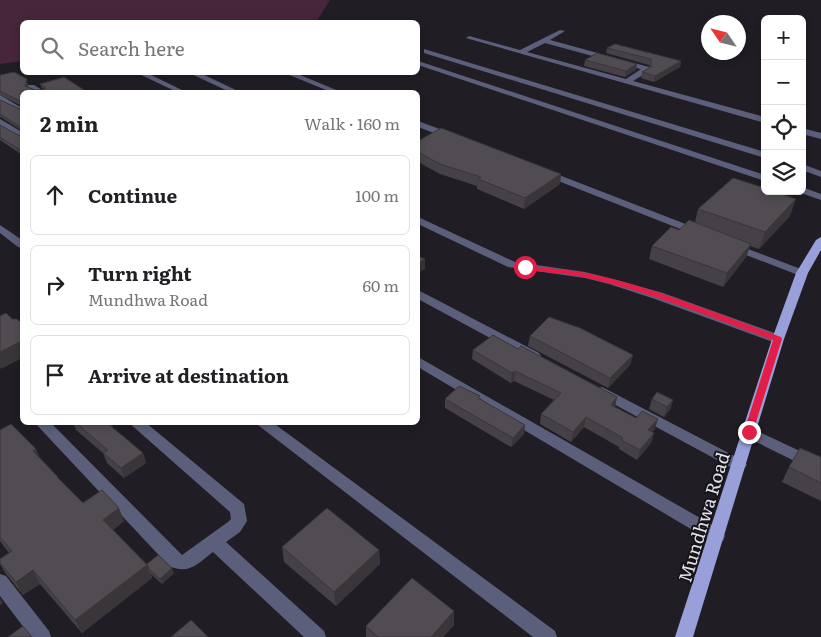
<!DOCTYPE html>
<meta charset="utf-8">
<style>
:root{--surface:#fff;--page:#f2f2f2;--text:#202124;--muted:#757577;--line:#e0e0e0}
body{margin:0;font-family:Literata,serif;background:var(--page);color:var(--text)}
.controls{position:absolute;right:15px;top:15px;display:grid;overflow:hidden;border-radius:8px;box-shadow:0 2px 8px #0003}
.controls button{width:45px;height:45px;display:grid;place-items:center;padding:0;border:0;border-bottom:1px solid var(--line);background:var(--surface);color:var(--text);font:25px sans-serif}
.compass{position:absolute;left:701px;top:15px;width:45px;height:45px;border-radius:50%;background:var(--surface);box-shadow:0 2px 8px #0003;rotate:305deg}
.stop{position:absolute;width:15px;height:15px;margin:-11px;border:4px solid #e11d48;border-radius:50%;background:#fff}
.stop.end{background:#e11d48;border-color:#fff;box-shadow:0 1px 5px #0008}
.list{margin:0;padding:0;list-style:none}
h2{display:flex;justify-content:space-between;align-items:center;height:65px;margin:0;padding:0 20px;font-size:21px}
h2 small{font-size:16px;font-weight:400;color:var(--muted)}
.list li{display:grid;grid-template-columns:32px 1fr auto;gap:15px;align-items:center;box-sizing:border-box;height:80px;margin:0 10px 10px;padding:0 10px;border:1px solid var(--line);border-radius:8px}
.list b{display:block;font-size:19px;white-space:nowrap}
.list p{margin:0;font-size:16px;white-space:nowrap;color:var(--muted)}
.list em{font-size:16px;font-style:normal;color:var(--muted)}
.icon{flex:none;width:28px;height:28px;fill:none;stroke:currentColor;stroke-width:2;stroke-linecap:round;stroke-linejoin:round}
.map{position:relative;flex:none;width:821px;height:637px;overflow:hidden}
.search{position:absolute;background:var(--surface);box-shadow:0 2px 8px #0003;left:20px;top:20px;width:400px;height:55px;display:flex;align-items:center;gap:12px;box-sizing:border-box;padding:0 18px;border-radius:8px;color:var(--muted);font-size:19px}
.panel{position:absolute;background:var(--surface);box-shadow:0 2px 8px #0003;left:20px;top:90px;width:400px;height:335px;border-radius:8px}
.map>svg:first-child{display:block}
</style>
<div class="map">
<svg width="821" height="637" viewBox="0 0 821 637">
<rect width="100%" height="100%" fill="#201e24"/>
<path fill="#47253a" d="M0 0H330L316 22H22V61L0 64Z"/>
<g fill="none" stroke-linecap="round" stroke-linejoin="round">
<path fill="#5c5f7b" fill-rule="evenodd" d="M560 30 565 31 550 40 649 67V71L633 81 765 117V123L466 38 469 36 520 50ZM545 43 640 69H641L626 79 527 52Z
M424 49 765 152V158L424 53Z
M418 61 765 175V181L418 65Z
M135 72H145L186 92H177Z
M187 72H198L240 92H230Z
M282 72H293L341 92H331Z
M28 85H34L45 92H36L28 89Z
M0 95 22 108V113L0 101Z
M0 119 22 132V139L0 126Z
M418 121 453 134 454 136 453 138H447L418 127Z
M802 128 821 133V139L802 134Z
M802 164 821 171V177L802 170Z
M546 170 701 230 702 232 697 235 693 234 543 175V171Z
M802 187 821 194V200L798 192 802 191Z
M418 217 515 262 585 272 617 280 663 293 783 336 784 339 778 343 773 342 655 299 609 284 585 278 508 267 418 224Z
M0 225 22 240V248L18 247 0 233Z
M732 243 806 271 808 273 806 275H798L728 248 726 246Z
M418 290 539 353 541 356 539 359H529L418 299Z
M418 357 723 531 725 536 723 541 717 543 711 541 418 367Z
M602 387 744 461 747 465 744 469 739 471 734 469 597 395 595 392 597 389Z
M34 422H50L182 555 228 522 231 519 230 512 128 422H145L244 504 247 521 240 532 226 542 324 631 326 637H304L213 552C197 564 189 575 169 566Z
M254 422H272L555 631 557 637H533Z
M749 427 821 461V474L744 436 742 432 744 428Z
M0 574 6 576 49 631 51 637H31L0 596Z"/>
<path fill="#99a0d9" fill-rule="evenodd" d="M821 237V250L808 273 784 339 693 637H675L772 339 796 273 816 240Z"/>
</g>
<path fill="#464147" d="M607 48 681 61 680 67 654 82 641 78 642 72 650 68 649 65 606 53Z
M585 60 636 70 625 77 584 66Z
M0 75 28 83 27 87 35 90H44L42 88 40 84 87 92H22V155L0 140V125L20 136 22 135V131L1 117 0 118V100L22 110V106L0 95Z
M418 141 561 174 560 184 524 209 477 189V186L440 174 418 162Z
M698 209 790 216 759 249 750 246 746 257 723 287 649 259 652 246 695 222Z
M530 336 633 355 630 365 608 388 528 346Z
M518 349 617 397 615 407 655 429 652 432 654 433 651 443 637 460 619 449V447L584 427 571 442 540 424 541 414 554 400 514 381 511 383 472 359 473 350Z
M480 398 524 434 511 447 445 408V399Z
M652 399 673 400 670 410 664 417 649 409Z
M73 422H111L113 428 143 453 146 463 124 478 107 463 103 453 76 430Z
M0 430 36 449 39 457 58 477 60 481 83 503 124 521 113 530 147 564 174 573 162 584 151 574 152 578 82 633 40 584 23 595 6 574 0 564V559L9 553 0 541Z
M821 457V501L782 482 789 467Z
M282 547 379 550 380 564 336 606 284 562Z
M454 625 443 637H366V626Z"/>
<path fill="#393539" d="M681 61 680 67 654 82 655 76Z
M637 64 636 70 625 77 626 71Z
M561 174 560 184 524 209 525 198Z
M796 199 790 216 759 249 765 232Z
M751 244 746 257 723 287 727 273Z
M425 259V269L418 273V264Z
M22 341V358L1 369 0 366V352Z
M633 355 630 365 608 388 610 378Z
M515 371 514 381 511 383 512 373Z
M617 397 615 407 611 405Z
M673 400 670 410 664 417 667 407Z
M586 417 584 427 571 442 573 432Z
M658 419 655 429 646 440 648 430Z
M111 422 113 430 106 423Z
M525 425 524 434 511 447 513 438Z
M654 433 651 443 637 460 640 450Z
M36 449 42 463 33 451Z
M143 453 146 463 124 478 121 468Z
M119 508 124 521 108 533 103 520Z
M379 550 380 564 336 606 334 592Z
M147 565 152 578 82 633 75 620Z
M172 568 174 573 162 584 160 579Z
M33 570 40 584 23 595 16 582Z
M0 598 3 603 0 605Z
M454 611V625L443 637H431Z"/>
<path fill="#514c52" stroke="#393539" d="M615 44 681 61 655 76 642 72 651 67V59L607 48Z
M597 53 637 64 626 71 585 60Z
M14 72 27 79 25 86 35 90H44L46 88 40 84 64 77 87 92H22V151L0 137V125L20 136 22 135V128L0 114V100L22 110V102L0 91V75Z
M441 128 561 174 525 198 478 179 481 177 440 164 418 152V141Z
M733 178 765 188V191H773L796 199 765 232 698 209Z
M689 220 751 244 727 273 652 246 671 227 679 230Z
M418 256 425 259 418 264Z
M6 313 12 319H17L22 324V341L0 352V316Z
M549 317 580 328 633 355 610 378 530 336Z
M493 335 518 349 521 346 617 397 611 405 636 418 642 411 658 419 648 430 654 433 640 450 621 440 623 438 586 417 573 432 541 414 561 393 515 371 512 373 473 350Z
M459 386 480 396 478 398 525 425 513 438 445 399Z
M657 392 673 400 667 407 652 399Z
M75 422H106L143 453 121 468 103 453 108 450Z
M11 424 36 449 33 451 58 477H57L83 503 102 490 119 508 103 520 147 565 75 620 33 570 16 582 0 563V559L12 551 0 537V430Z
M800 448 821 457V483L789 467Z
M327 508 379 550 334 592 282 547Z
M158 555 172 568 160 579 149 569 147 564Z
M412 578 454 611 431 637H378L366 626Z
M191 620 208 637H171Z
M23 626 32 637H8Z"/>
<path fill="#e11d48" d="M525 265C545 268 566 269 586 273 652 286 717 314 781 337L782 339 752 435H746L744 432 773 340C712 318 651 292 587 278 566 273 544 273 522 269V266Z"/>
<g text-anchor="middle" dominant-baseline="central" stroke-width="4" stroke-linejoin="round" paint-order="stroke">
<g font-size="18" fill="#e3e2e6" stroke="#16141b">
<text transform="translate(703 517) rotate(-73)">Mundhwa Road</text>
</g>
</g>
</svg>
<div class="controls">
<button>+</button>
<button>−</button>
<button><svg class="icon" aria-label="locate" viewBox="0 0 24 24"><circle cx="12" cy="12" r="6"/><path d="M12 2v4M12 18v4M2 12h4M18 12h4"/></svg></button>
<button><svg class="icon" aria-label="layers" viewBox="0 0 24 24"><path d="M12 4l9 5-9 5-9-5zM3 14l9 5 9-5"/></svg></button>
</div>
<svg class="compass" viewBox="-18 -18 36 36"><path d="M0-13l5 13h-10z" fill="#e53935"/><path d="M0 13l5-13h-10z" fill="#757577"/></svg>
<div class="stop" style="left:525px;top:267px"></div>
<div class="stop end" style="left:749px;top:432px"></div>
<div class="search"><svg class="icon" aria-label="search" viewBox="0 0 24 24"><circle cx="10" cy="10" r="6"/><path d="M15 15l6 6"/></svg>Search here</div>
<section class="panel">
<h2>2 min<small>Walk · 160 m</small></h2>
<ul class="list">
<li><svg class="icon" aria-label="ahead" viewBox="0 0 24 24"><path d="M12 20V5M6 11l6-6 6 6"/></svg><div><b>Continue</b></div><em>100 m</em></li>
<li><svg class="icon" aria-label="right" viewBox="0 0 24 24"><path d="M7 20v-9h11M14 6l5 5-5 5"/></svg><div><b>Turn right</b><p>Mundhwa Road</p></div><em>60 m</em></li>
<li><svg class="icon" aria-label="arrive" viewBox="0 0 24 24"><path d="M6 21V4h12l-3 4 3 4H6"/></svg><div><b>Arrive at destination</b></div></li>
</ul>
</section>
</div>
